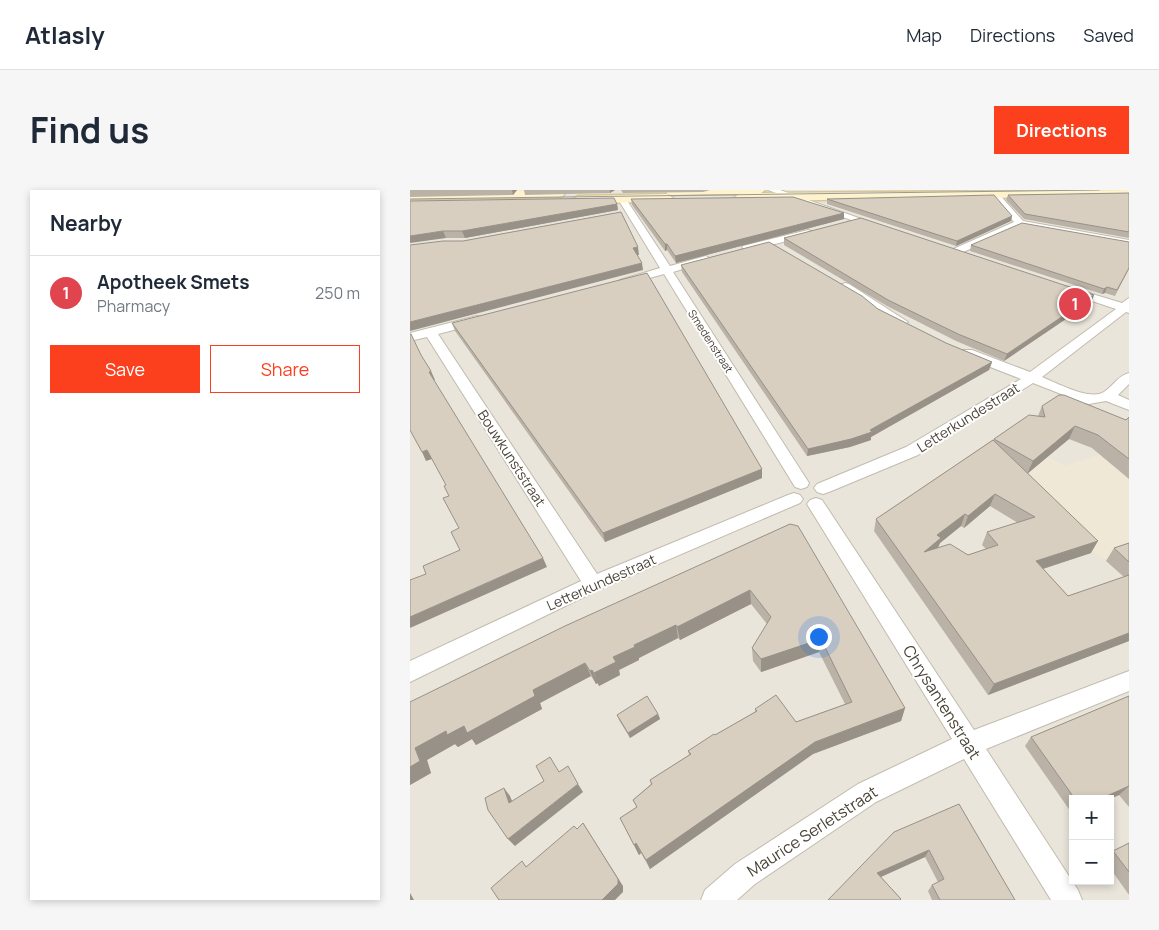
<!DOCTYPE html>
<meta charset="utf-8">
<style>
:root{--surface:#fff;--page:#f6f6f7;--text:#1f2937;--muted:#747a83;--line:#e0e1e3;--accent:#fc3f1d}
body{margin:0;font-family:Manrope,sans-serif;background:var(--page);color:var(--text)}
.controls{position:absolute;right:15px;bottom:15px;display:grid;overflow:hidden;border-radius:0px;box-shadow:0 2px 8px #0003}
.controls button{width:45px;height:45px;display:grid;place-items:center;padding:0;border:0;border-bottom:1px solid var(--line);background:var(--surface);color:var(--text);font:25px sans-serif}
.you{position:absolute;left:408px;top:446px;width:18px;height:18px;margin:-12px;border:4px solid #fff;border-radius:50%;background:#1a73e8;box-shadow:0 0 0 8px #1a73e833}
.badge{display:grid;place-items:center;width:32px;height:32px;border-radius:50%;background:var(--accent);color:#fff;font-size:16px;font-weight:700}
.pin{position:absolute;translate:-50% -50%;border:2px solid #fff;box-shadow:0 1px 5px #0006}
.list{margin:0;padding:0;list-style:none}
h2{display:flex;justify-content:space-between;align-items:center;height:65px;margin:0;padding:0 20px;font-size:21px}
h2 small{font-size:16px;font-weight:400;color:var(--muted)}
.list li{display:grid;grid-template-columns:32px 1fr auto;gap:15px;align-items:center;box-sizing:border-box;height:75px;padding:0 20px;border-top:1px solid var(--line)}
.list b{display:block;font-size:19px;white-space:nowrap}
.list p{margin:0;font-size:16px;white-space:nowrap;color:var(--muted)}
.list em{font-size:16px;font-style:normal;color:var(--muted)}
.actions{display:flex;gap:10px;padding:15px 20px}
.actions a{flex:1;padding:11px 0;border:1px solid var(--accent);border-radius:0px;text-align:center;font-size:18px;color:var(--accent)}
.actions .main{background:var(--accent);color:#fff}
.map{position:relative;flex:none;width:719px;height:710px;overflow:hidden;border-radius:0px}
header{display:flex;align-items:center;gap:30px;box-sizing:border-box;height:70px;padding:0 25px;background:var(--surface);border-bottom:1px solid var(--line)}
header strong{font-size:24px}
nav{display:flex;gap:28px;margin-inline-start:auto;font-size:18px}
.intro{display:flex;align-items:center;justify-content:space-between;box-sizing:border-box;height:120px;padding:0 30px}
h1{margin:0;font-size:35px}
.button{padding:12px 22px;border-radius:0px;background:var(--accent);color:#fff;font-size:18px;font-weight:700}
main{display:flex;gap:30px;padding:0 30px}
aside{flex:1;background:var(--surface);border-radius:0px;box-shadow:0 2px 8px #0003}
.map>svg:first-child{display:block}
</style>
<header>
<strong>Atlasly</strong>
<nav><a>Map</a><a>Directions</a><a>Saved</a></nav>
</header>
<div class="intro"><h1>Find us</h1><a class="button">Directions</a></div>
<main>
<aside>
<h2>Nearby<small></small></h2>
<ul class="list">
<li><span class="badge" style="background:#e0444e">1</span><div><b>Apotheek Smets</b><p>Pharmacy</p></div><em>250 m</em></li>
</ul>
<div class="actions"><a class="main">Save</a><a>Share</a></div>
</aside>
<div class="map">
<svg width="719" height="710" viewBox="0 0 719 710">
<rect width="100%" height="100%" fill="#f6f3ec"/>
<path fill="#eae5da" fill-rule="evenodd" d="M0 0H719V710H0ZM663 609H700V691H663Z"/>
<path fill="#efe8d6" d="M597 244 655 276 716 256 719 258V363L697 370 684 363 651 330 617 340 529 283Z"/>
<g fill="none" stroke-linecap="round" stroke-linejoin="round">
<defs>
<path id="minor" d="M358 0H370L474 37 472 39H466Z
M584 1 587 2 613 31 719 50V56L610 36 549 64H541L540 62 541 60 604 32 580 4Z
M212 6 216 9 260 76 296 66 301 69 300 71 263 82 399 293 397 297 391 299 385 297 254 84 214 95 208 92 210 90 250 78 208 9Z
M398 40 401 41V45L337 61 332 58 333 56Z
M435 93 439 94 498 132 492 136C470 130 449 111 431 98L429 96Z
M659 97 712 113 719 108V123L716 122 632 187C647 193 680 211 694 202 703 196 709 185 719 183V194L708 205 719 210V220L696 211 679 214 674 213 623 193 508 265 419 302 413 304 407 302 404 298 407 294 496 257 611 189 552 166 550 163 552 160H562L620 182 706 119 655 102 653 100 655 98Z
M67 126 71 127 73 130 71 133 28 144 187 384 378 305 384 303 390 305 393 309 390 313 190 399 0 492V471L171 391 17 147 0 151V143Z
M406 308 412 310 564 540 719 481V501L576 559 668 700 672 710H641L554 569 466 612 345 694 327 710H291L295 700 325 674 448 594 542 549 397 314 400 310Z"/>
<path id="secondary" d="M153 0 155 3 153 6 149 7 0 9V1Z
M256 0H355L351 3 719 0V6L331 11 325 7 329 4 261 5 257 4Z
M257 4 263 8 261 11 168 14 162 10 168 6Z"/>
</defs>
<use href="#minor" stroke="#c2bbae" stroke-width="2"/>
<use href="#secondary" stroke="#d6c79b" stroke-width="3"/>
<use href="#minor" fill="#fff" fill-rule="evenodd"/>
<use href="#secondary" fill="#fff3cd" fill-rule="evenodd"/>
<path stroke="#9a9a9a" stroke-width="1" d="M0 9 689 0"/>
</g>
<path fill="#bab2a6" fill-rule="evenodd" d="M0 0H107L103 5 0 7Z
M114 0H205L200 3 115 5Z
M211 0H300L293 2 213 3Z
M719 3V48L614 29 596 10 598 5Z
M221 9 434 23V29L266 73 257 60 255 61 222 15Z
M417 9 602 26 601 31 546 56 417 14Z
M0 11 207 14 208 20 55 48H36Z
M374 48 684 105 681 112 594 171 546 151 477 116 374 55Z
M719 52V79L705 106 695 103 692 104 560 61 561 55Z
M271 75 468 119 536 153 582 172 579 180 461 247V250L440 257 397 266 272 82Z
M42 133 352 279V288L195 352 45 141Z
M632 216 716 230 719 227V289L682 258 659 249 618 283 681 363 633 379 658 406 714 387 696 371 704 358 719 353V451L578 505 464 341 466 329 584 249 628 226ZM580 316 608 333 577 342 572 355 576 359 558 365 528 357 530 353 551 336 554 338Z
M380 334 495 518 491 531 403 564 240 679 231 663 229 665 210 628 227 617 223 610 241 594 240 590 279 565 278 561 345 522V519L386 532 435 514 409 462 351 482 343 471 342 458 357 434 341 414 270 450 268 448 229 468V470L209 480 210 485 189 496 188 493 186 494 181 486 130 513 132 519 66 555 62 549 48 557 45 554 17 570 21 583 0 595V512Z
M719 506V617L709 605 700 609H663V625L615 556 621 547Z
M248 524 250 529 220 548 209 530 207 525Z
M549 614 605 710H522L518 701 522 695 528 692 515 667 471 687 491 709V710H418Z
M719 653V705L700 678V663Z"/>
<path fill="#979187" d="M102 0H107L103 5Z
M200 0H205L200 3Z
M207 14 208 20 55 48 52 41Z
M434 23V29L266 73 265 66Z
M602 26 601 31 546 56 547 51Z
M33 41 36 48 0 53V46Z
M255 54H257V60L255 61Z
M228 57 229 65H224L223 58Z
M232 73 233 80 0 141V132Z
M697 97 695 103 692 104 694 99Z
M684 105 681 112 594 171 597 164Z
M582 172 579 180 461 247V250L440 257 397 266 398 259 460 240Z
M21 181 25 190H23L19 182Z
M665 236 659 249 617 284 623 271Z
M17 260 22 269 16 271 12 262Z
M352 279V288L195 352 193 343Z
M585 304 580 316 554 338 558 326Z
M555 324 551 336 530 353 527 360 514 362 527 345Z
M688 351 681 363 620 383 626 371Z
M133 368 137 377 0 438V427Z
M340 400 341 414 270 450 267 437Z
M266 435 268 448 229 468V470L209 480 210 485 189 496 184 483 203 467 224 455Z
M719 443V451L578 505 584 494Z
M411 449 409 462 351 482V469Z
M175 473 181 486 130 513 132 519 66 555 62 549 48 557 45 554 17 570 21 583 0 595V577L5 558 36 541 123 500Z
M182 480 188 493 186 494 180 481Z
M495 518 491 531 403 564 240 679 236 670 405 552Z
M248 524 250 529 220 548 218 543Z
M168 594 173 602 105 656 98 649Z
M719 596 709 605 700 609H690Z
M94 598 100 606 106 621 99 613Z
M173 633 213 696V702L205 710H192Z
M226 653 231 663 229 665 224 655Z
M519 660 515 667 464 690 467 683Z
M0 703 4 710H0Z"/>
<path fill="#d8cfc1" stroke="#979187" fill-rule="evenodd" d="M719 3V42L615 24 598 5Z
M584 5 602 26 547 51 417 9Z
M383 7 434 23 265 66 257 54H255L221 9Z
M204 8 207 14 52 41H33L0 46V11Z
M211 22 228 57 223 58 232 73 0 132V55L33 51H53Z
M451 28 684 105 597 164 548 144 478 110 374 48Z
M612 33 719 52V78L707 100 697 97 694 99 561 55Z
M359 52 452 106 468 119 536 153 582 172 460 240 462 242 441 249 398 259 271 75Z
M237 83 352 279 193 343 42 133Z
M0 144H1L11 165 21 181 19 182 133 368 0 427V390L16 384 13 376 50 360 41 342 49 338 33 308 39 306 34 296 36 295 17 260 12 262 0 240Z
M649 205H654L716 230 719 227V269L688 245 665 236 623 271 584 249 619 225 635 227 632 216Z
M583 250 688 351 626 371 658 406 719 385V443L584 494 466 329ZM585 304 625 327 577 342 588 355 558 365 540 354 514 362 531 348 527 345 555 324 558 326Z
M380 334 388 336 495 518 405 552 236 670 226 653 224 655 210 628 227 617 223 610 242 594 240 590 281 564 278 561 304 544 305 545 347 521 345 519 366 505 386 532 442 512 411 449 351 469 342 458 361 427 340 400 267 437 266 435 224 455 225 457 203 467 206 472 184 483 182 480 180 481 175 473 123 500 125 506 57 543 54 536 37 545 36 541 5 558 10 571 0 577V512L155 436Z
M719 353V372L704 358Z
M237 506 248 524 218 543 207 525Z
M719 506V596L690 609H665L621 547Z
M140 567 149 582 158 576 168 594 98 649 78 620 75 608 94 598 99 613 134 591 126 576Z
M549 614 605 710H530L522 695 534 689 519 660 467 683 491 709 490 710H418L484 642Z
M173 633 208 689V694L192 710H89L81 698 112 671 116 677 164 636 167 639Z
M719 653V682L703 661Z"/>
<g text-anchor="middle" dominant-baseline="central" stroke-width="4" stroke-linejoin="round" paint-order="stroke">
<g font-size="11" fill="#4b4439" stroke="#fff">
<text transform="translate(301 151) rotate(57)">Smedenstraat</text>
</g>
<g font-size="14" fill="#4b4439" stroke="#fff">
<text transform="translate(558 227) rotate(-32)">Letterkundestraat</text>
<text transform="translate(102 268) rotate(57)">Bouwkunststraat</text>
<text transform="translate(191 392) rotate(-24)">Letterkundestraat</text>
</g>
<g font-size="16" fill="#4b4439" stroke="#fff">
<text transform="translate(532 512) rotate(58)">Chrysantenstraat</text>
<text transform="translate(402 641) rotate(-33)">Maurice Serletstraat</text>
</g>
</g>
</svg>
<div class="controls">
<button>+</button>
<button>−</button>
</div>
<div class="you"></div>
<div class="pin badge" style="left:665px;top:114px;background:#e0444e">1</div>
</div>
</main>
